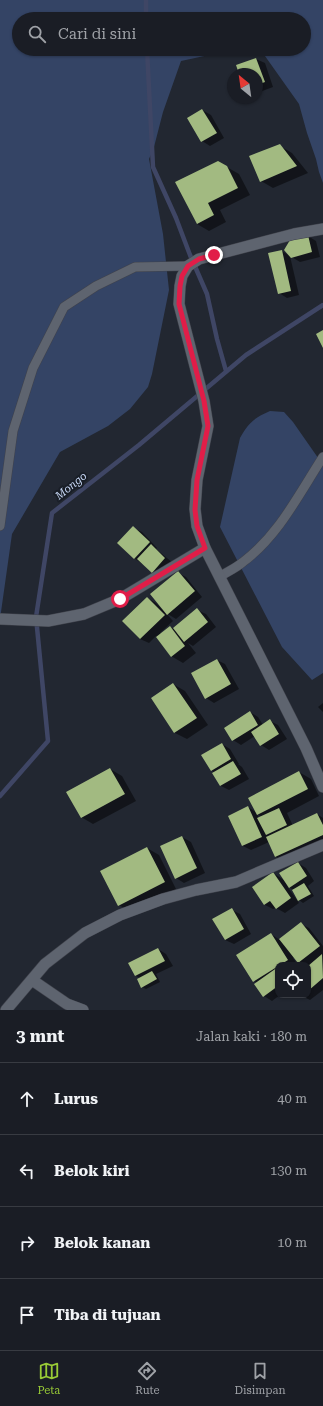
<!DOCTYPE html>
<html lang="id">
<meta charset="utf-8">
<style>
:root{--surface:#1a1d25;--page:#23262d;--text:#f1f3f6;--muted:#9fa2a7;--line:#383b42;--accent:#99cb36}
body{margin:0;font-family:"Roboto Serif",serif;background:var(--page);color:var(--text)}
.controls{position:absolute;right:12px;bottom:12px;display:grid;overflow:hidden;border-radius:8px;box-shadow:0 1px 3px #0004}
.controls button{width:36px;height:36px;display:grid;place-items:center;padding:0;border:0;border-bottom:1px solid var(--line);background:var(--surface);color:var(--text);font:20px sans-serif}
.compass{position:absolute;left:227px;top:68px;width:36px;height:36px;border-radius:50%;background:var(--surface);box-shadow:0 1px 3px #0004;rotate:331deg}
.stop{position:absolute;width:12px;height:12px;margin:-9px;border:3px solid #e11d48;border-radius:50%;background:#fff}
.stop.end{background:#e11d48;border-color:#fff;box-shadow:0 1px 4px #0008}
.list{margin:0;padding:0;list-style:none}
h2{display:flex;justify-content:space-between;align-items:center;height:52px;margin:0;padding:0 16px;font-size:17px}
h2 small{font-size:13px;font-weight:400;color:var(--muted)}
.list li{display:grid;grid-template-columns:26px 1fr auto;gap:12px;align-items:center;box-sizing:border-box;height:72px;padding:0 16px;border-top:1px solid var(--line)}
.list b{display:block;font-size:15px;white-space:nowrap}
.list em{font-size:13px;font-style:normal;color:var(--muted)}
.icon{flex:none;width:22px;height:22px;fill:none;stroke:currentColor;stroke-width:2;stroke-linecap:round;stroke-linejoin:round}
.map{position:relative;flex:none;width:323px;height:1010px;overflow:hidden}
.search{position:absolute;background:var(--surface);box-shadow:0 1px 3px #0004;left:12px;right:12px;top:12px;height:44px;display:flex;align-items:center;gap:10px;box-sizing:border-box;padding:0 14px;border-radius:22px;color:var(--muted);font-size:15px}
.sheet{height:340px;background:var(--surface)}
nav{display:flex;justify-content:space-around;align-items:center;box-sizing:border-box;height:56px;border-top:1px solid var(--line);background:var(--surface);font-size:11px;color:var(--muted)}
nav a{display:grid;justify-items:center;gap:2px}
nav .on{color:var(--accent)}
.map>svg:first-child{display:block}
</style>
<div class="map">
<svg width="323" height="1010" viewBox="0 0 323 1010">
<rect width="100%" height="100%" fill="#222731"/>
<path fill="#344465" d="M0 0H323V183L319 172 316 159 307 133 299 104 260 49H304V19H19V49H237L181 61 163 112 154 147 149 159 163 234 169 290 152 374 148 387 130 409 108 426 60 452 12 534 0 619Z
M270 411 284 412 293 422 323 465V673L312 680 282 647 220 527 240 438C248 423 254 418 270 411Z"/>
<path fill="#0007" fill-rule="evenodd" d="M256 59 265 63 273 87 257 93V74H240Z
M202 110 211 115 224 138 210 146 202 141Z
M280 146 292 153 308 173 273 188 261 181Z
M218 162 239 174 250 195 220 210 226 222 209 231 197 224Z
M308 236 316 241 320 257 300 262 290 256 299 295 287 298 279 293 282 251 290 256Z
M133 528 142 532 157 548 156 549 173 563 161 577 134 558Z
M178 573 186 577 202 597 176 619 166 613 173 621 160 633 161 634 170 627 174 629 197 610 206 614 216 627 193 646 188 643 196 653 183 663 171 656 156 636 149 643 140 639 123 621 147 598 156 603 162 609Z
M217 660 225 664 239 689 214 703 206 698Z
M173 684 185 691 208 725 187 739 175 733 152 698Z
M323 703V712L318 707Z
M250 712 258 717 263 725 270 721 278 725 287 739 269 750 261 745 255 736 241 745 233 740Z
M222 744 230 749 239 764H238L242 767 249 779 229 790 221 786 215 773 211 770Z
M110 769 122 776 136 801 93 824 81 817 68 792Z
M299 772 311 779 319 796 287 813 293 826 317 814 323 818V847L288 864 276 857 269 842 251 850 243 846 229 816 248 807 257 813ZM257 814 262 817 259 818Z
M182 837 191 842 205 873 184 883 176 878Z
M147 848 159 855 176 889 131 912 119 905Z
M298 863 306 868 314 881 308 886 314 896 303 903 299 900 294 890 287 886 299 903 285 913 276 908 273 909 265 905 253 887 273 873 284 880Z
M232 910 240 914 251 934 234 944 225 940Z
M301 924 309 928 323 946V990L310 1000 302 996 308 995V965H303L299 963 295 957 293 958 298 965H278V995H280L272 1001 264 996 258 983 254 981 271 934 280 940Z
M158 949 166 954 173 966 156 974 160 982 146 989 142 987 140 978 136 976Z"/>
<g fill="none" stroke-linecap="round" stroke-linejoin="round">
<path stroke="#3f4665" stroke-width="4.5" d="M146 19V0
M147 49 153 167 176 218 190 255 207 294 217 339 226 371
M0 796 48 741 36 617 52 513 139 445 246 355 323 305"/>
</g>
<path fill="#a2ba81" d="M256 58 265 82 257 85V74H239L236 65Z
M202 109 217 133 201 142 187 118Z
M280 144 297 166 260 182 249 156Z
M218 161 227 166 238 188 208 203 214 215 197 224 175 182Z
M308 235 312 252 291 258 284 250 290 240Z
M282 250 291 291 278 294 268 253Z
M323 330V348L316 334Z
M133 526 150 542 134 559 117 543Z
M151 544 165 558 152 573 137 559Z
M178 571 195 591 167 615 150 594Z
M147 597 165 615 140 639 122 621Z
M197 608 208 622 184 642 173 628Z
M170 626 185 646 171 657 156 637Z
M217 659 231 684 205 699 191 673Z
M173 683 197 718 174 733 151 698Z
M250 711 258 725 232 741 224 728Z
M270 719 279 734 260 746 251 732Z
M222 743 231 759 211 771 201 755Z
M233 761 241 774 220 786 212 773Z
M110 768 125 794 81 818 66 792Z
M299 771 308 789 257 815 248 798Z
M248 806 262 837 242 846 228 816Z
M279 808 287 825 266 835 257 818Z
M317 813 323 825V835L275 857 266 837Z
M182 836 197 868 175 879 160 846Z
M147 847 165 882 118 906 100 871Z
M298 862 307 876 289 888 279 873Z
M273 872 291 898 276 909 270 901 264 905 252 887Z
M304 883 311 894 298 901 292 890Z
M232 908 244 929 225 940 212 919Z
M301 922 320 946 298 963 279 939Z
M271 933 288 960 253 982 236 955Z
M158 948 165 961 135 976 128 963Z
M322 954 323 978 308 991V966Z
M278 967V986L263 997 254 984Z
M152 971 157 979 141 988 137 979Z"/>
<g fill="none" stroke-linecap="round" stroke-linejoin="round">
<defs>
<path id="service" d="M0 526 13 431 33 368 64 307 96 286 135 267 188 266
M219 577C227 572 236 568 243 562 279 535 299 494 323 457"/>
<path id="minor" d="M0 619 48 621 84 614 120 599 205 548
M32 980 67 1004 83 1010
M6 1010 45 964 85 933 120 915 163 899 196 890 236 882 323 845"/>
<path id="tertiary" d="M323 229 294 234 199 259 188 266 182 276 180 286 179 304 204 401 208 426 197 480 195 509 197 526 205 548 306 748 323 787"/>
</defs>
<use href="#service" stroke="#40434c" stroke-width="10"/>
<use href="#minor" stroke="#40434c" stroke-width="12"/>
<use href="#tertiary" stroke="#40434c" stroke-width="12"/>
<use href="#service" stroke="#5e646f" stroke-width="9"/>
<use href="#minor" stroke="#5e646f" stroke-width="11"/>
<use href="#tertiary" stroke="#5e646f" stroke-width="11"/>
</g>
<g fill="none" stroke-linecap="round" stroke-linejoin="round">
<path stroke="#e11d48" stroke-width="5" d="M120 599 205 548 197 526 195 510 197 480 208 426 204 401 179 304 180 286 182 276 188 266 199 259 214 255"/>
</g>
<g text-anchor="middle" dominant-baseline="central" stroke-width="4" stroke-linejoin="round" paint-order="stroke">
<g font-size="11" font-style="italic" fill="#c8d8f6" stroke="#191e27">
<text transform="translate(71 486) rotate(-39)">Mongo</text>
</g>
</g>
</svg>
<div class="controls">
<button><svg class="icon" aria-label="locate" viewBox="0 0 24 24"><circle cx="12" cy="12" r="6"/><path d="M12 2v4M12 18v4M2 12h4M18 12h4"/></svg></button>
</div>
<svg class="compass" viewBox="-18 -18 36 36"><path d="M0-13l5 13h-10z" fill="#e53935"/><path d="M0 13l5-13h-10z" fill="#9fa2a7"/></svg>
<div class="stop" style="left:120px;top:599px"></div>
<div class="stop end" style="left:214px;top:255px"></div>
<div class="search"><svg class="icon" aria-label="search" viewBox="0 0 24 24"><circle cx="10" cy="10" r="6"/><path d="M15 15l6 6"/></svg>Cari di sini</div>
</div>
<section class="sheet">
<h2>3 mnt<small>Jalan kaki · 180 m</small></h2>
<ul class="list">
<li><svg class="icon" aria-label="ahead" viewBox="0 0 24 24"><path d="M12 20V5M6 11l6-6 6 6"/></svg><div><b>Lurus</b></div><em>40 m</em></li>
<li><svg class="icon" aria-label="left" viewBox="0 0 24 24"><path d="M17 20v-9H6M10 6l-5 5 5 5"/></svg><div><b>Belok kiri</b></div><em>130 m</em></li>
<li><svg class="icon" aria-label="right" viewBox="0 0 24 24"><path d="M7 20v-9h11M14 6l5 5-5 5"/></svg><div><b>Belok kanan</b></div><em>10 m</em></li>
<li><svg class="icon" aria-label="arrive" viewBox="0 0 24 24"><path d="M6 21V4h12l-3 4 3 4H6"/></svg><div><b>Tiba di tujuan</b></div></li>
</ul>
</section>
<nav>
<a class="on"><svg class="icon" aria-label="map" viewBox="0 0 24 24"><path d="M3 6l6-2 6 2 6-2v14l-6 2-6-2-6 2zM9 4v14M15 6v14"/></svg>Peta</a>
<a><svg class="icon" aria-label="directions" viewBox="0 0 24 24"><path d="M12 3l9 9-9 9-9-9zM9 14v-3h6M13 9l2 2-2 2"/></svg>Rute</a>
<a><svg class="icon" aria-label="saved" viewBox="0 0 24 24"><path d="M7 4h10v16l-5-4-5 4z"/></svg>Disimpan</a>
</nav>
